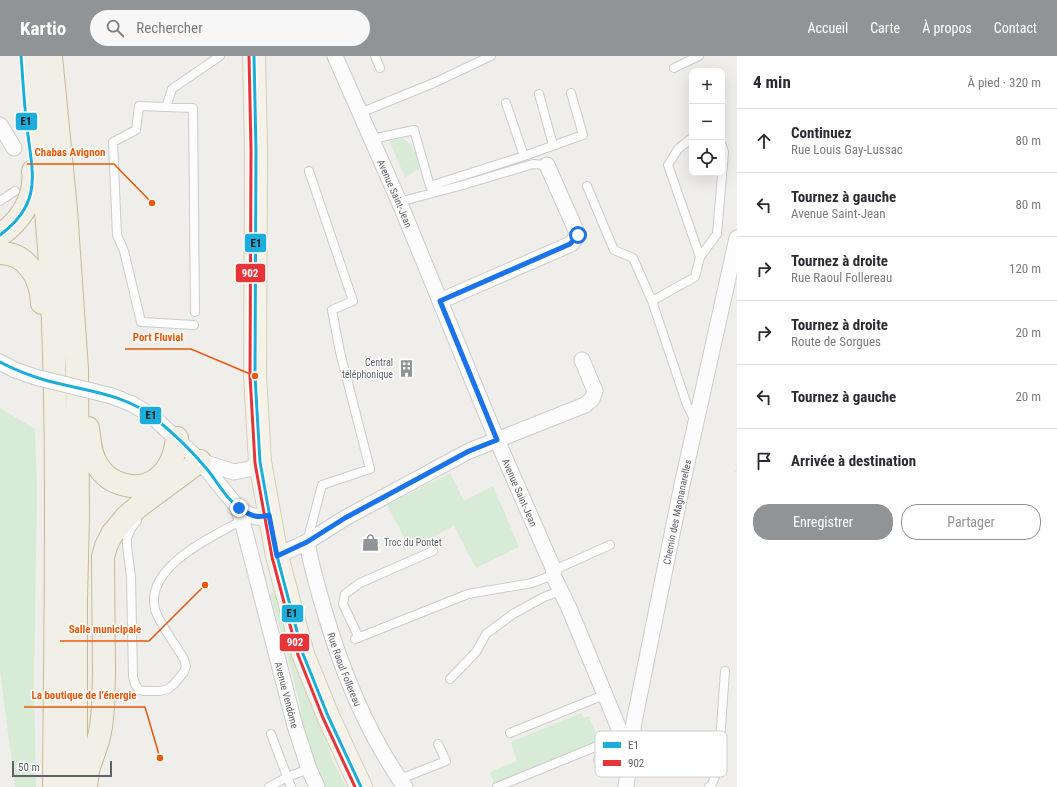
<!DOCTYPE html>
<html lang="fr">
<meta charset="utf-8">
<style>
:root{--surface:#fff;--page:#f7f7f7;--text:#2b2b33;--muted:#7c7c81;--line:#e1e1e2;--accent:#919496}
body{margin:0;font-family:"Roboto Condensed",sans-serif;background:var(--page);color:var(--text)}
.controls{position:absolute;right:12px;top:12px;display:grid;overflow:hidden;border-radius:8px;box-shadow:0 4px 16px #0002}
.controls button{width:36px;height:36px;display:grid;place-items:center;padding:0;border:0;border-bottom:1px solid var(--line);background:var(--surface);color:var(--text);font:20px sans-serif}
.scale{position:absolute;left:12px;bottom:10px;width:100px;box-sizing:border-box;padding-left:4px;border:2px solid #5f6368;border-top:0;font-size:11px;line-height:14px;white-space:nowrap;color:#5f6368;-webkit-text-stroke:3px #fff;paint-order:stroke}
.stop{position:absolute;width:12px;height:12px;margin:-9px;border:3px solid #1a73e8;border-radius:50%;background:#fff}
.stop.end{background:#1a73e8;border-color:#fff;box-shadow:0 1px 4px #0008}
.list{margin:0;padding:0;list-style:none}
h2{display:flex;justify-content:space-between;align-items:center;height:52px;margin:0;padding:0 16px;font-size:17px}
h2 small{font-size:13px;font-weight:400;color:var(--muted)}
.list li{display:grid;grid-template-columns:26px 1fr auto;gap:12px;align-items:center;box-sizing:border-box;height:64px;padding:0 16px;border-top:1px solid var(--line)}
.list b{display:block;font-size:15px;white-space:nowrap}
.list p{margin:0;font-size:13px;white-space:nowrap;color:var(--muted)}
.list em{font-size:13px;font-style:normal;color:var(--muted)}
.actions{display:flex;gap:8px;padding:12px 16px}
.actions a{flex:1;padding:9px 0;border:1px solid var(--accent);border-radius:16px;text-align:center;font-size:14px;color:var(--accent)}
.actions .main{background:var(--accent);color:#fff}
.icon{flex:none;width:22px;height:22px;fill:none;stroke:currentColor;stroke-width:2;stroke-linecap:round;stroke-linejoin:round}
.map{position:relative;flex:none;width:737px;height:731px;overflow:hidden}
header{display:flex;align-items:center;gap:24px;box-sizing:border-box;height:56px;padding:0 20px;background:var(--accent);color:#fff}
header strong{font-size:19px}
nav{display:flex;gap:22px;margin-inline-start:auto;font-size:14px}
.search{width:280px;height:36px;background:var(--page);display:flex;align-items:center;gap:10px;box-sizing:border-box;padding:0 14px;border-radius:22px;color:var(--muted);font-size:15px}
main{display:flex}
aside{flex:1;background:var(--surface)}
.map>svg:first-child{display:block}
</style>
<header>
<strong>Kartio</strong>
<div class="search"><svg class="icon" aria-label="search" viewBox="0 0 24 24"><circle cx="10" cy="10" r="6"/><path d="M15 15l6 6"/></svg>Rechercher</div>
<nav><a>Accueil</a><a>Carte</a><a>À propos</a><a>Contact</a></nav>
</header>
<main>
<div class="map">
<svg width="737" height="731" viewBox="0 0 737 731">
<rect width="100%" height="100%" fill="#efeeea"/>
<path fill="#d8ebd6" d="M402 82C413 88 419 101 419 113L405 121 389 85Z
M0 352 35 373 37 432 34 633 36 731H15L0 615Z
M450 417 464 445 493 430 519 491 476 512 454 470 410 493 387 449Z
M274 536 283 552 332 703 346 731H325L310 696 299 661 301 653 281 576 270 539Z
M581 657 583 662 589 660 599 687 495 729 490 716 517 705 511 686Z"/>
<g fill="none" stroke-linecap="round" stroke-linejoin="round">
<defs>
<path id="service" d="M375 0 380 12
M674 12 699 0
M539 38 553 89
M506 47 524 100
M166 51 172 33 220 0
M360 57 436 26 491 0
M372 83 414 74 430 130 524 100 583 79 571 37
M587 130 614 194 633 202 652 245 687 349 695 365
M0 145 15 135
M399 146 463 129 533 108 547 109
M700 201 717 178 724 96 722 89
M652 245 695 221 700 201 668 109 678 93 692 82
M194 269 141 266 124 195 117 179 113 86 136 74 139 50 193 52 195 256
M137 465 132 471 127 481V490L131 521 133 621 135 628 139 634 144 635H160L168 633 174 628 184 616 186 610 184 603C177 591 157 564 155 553 145 511 211 481 241 465
M307 486 322 429 370 413 340 296 332 254 353 245 309 115
M554 514 610 489
M359 582 343 548 345 538 360 527 433 495
M355 583 468 538 532 527 553 519
M450 623 476 596 486 578 513 558 544 541 560 535
M510 677 604 639
M271 678 291 731
M598 704 607 700 626 687
M400 723 446 705 438 688
M269 731 287 721 309 713
M497 731 622 680
M709 731 712 728 718 713 725 615"/>
<g id="minor">
<path id="s1" d="M335 0 401 150 497 384 554 514 553 519 569 552 622 680 630 695"/>
<path d="M0 69 14 92"/>
<path d="M440 245 571 188 578 179 547 109"/>
<path d="M0 306 15 314"/>
<path d="M112 340 132 348 152 360 200 405 239 453 250 459 261 462 269 459"/>
<path d="M200 405 234 416 249 413 260 406"/>
<path id="s2" d="M239 453 295 670 309 713 317 731"/>
<path id="s3" d="M307 486C311 510 318 533 325 557 343 618 368 679 405 731"/>
<path d="M277 500 307 486 345 462 469 395 585 349 592 343 595 335 582 304"/>
<path id="s4" d="M626 731 634 666 682 429 737 182"/>
</g>
<path id="primary" d="M254 0 256 94 255 320 260 406 277 500 303 598 328 660 361 731"/>
<path id="trunk" d="M30 0C39 80 48 161 52 242 59 405 55 568 54 731
M51 0 66 154 77 313 78 460 76 543V731
M0 179C21 165 36 141 33 115
M0 197C27 197 41 222 42 247
M88 372C90 385 90 399 98 410 109 429 139 437 157 423 171 412 175 398 177 382
M86 731 88 714 98 685 101 671 103 652 104 617 103 501 106 490 112 478 126 461 139 450 200 405"/>
</defs>
<use href="#service" stroke="#cbcccc" stroke-width="10"/>
<use href="#minor" stroke="#cbcccc" stroke-width="17"/>
<use href="#primary" stroke="#d7ceb8" stroke-width="24"/>
<use href="#trunk" stroke="#c8b996" stroke-width="24"/>
<use href="#service" stroke="#fdfcfc" stroke-width="8"/>
<use href="#minor" stroke="#fdfcfc" stroke-width="15"/>
<use href="#primary" stroke="#f4f2e9" stroke-width="22"/>
<use href="#trunk" stroke="#f2f0e6" stroke-width="22"/>
<path stroke="#e4e4e4" stroke-width="3" stroke-dasharray="1 5" stroke-linecap="butt" d="M735 416 737 409"/>
<defs>
<path id="minor-bridge" d="M15 314 35 321 112 340"/>
</defs>
<use href="#minor-bridge" stroke="#cbcccc" stroke-width="17" stroke-linecap="butt"/>
<use href="#minor-bridge" stroke="#fdfcfc" stroke-width="15"/>
<defs>
<path id="bus-1" d="M254 0 256 94 255 320 260 406 277 500 303 598 328 660 361 731
M0 179C44 146 32 117 27 71 24 47 23 24 21 0
M0 306C15 314 31 320 48 325 85 335 124 337 156 363 173 377 191 394 206 412 218 426 228 447 246 457 253 461 261 461 269 459"/>
<path id="bus-2" d="M249 0 251 94 250 320 255 407 272 501 298 599 323 662 355 731"/>
</defs>
<use href="#bus-1" stroke="#fff" stroke-width="6"/>
<use href="#bus-2" stroke="#fff" stroke-width="6"/>
<use href="#bus-1" stroke="#1caedb" stroke-width="3"/>
<use href="#bus-2" stroke="#e73439" stroke-width="3"/>
</g>
<g fill="none" stroke-linecap="round" stroke-linejoin="round">
<path stroke="#1a73e8" stroke-width="5" d="M239 452C249 459 257 463 269 459L277 500 307 486 345 462 469 395 497 384 440 245 570 188 578 179"/>
</g>
<defs>
<symbol id="building-bare" viewBox="-9 -9 18 18"><path d="M-4-6H4V6H1V3H-1V6H-4ZM-2.5-4.3h1.7v1.8h-1.7ZM.8-4.3h1.7v1.8H.8ZM-2.5-1h1.7V.8h-1.7ZM.8-1h1.7V.8H.8Z" fill="#919496" stroke="#fff" stroke-width="2.5" paint-order="stroke"/></symbol>
<symbol id="shop-bare" viewBox="-9 -9 18 18"><path d="M-5-2.5h2.3a2.7 3.5 0 0 1 5.4 0H5L5.5 6h-11ZM-1.5-2.5h3a1.5 2.3 0 0 0-3 0Z" fill="#919496" stroke="#fff" stroke-width="2.5" paint-order="stroke"/></symbol>
</defs>
<g fill-rule="evenodd">
<use href="#building-bare" x="394" y="300" width="25" height="25"/>
<use href="#shop-bare" x="358" y="474" width="25" height="25"/>
</g>
<g text-anchor="middle" dominant-baseline="central" stroke-width="3" stroke-linejoin="round" paint-order="stroke">
<g font-size="10" fill="#5f6368" stroke="#fff">
<text stroke="none"><textPath href="#s1" startOffset="150">Avenue Saint-Jean</textPath></text>
<text stroke="none"><textPath href="#s1" startOffset="474">Avenue Saint-Jean</textPath></text>
<text stroke="none"><textPath href="#s4" startOffset="280">Chemin des Magnanarelles</textPath></text>
<text stroke="none"><textPath href="#s3" startOffset="133">Rue Raoul Follereau</textPath></text>
<text stroke="none"><textPath href="#s2" startOffset="192">Avenue Vendôme</textPath></text>
</g>
<g font-size="10" fill="#5f6368" stroke="#fff" text-anchor="end">
<text x="393" y="306">Central<tspan x="393" dy="12">téléphonique</tspan></text>
<text x="384" y="486" text-anchor="start">Troc du Pontet</text>
</g>
</g>
<rect x="595" y="675" width="132" height="46" rx="6" fill="#fff" stroke="#cfd0d2" stroke-width="1"/>
<rect x="603" y="686" width="18" height="6" fill="#1caedb"/>
<rect x="603" y="704" width="18" height="6" fill="#e73439"/>
<g font-size="11" fill="#5f6368">
<text x="628" y="693">E1</text>
<text x="628" y="711">902</text>
</g>
<path fill="none" stroke="#e8590c" stroke-width="1.5" d="M152 147L114 108H27M255 320L191 293H125M205 529L149 585H60M160 702L145 651H24"/>
<g fill="#e8590c" stroke="#fff" stroke-width="1.5">
<circle cx="152" cy="147" r="4"/>
<circle cx="255" cy="320" r="4"/>
<circle cx="205" cy="529" r="4"/>
<circle cx="160" cy="702" r="4"/>
</g>
<g font-size="11" text-anchor="middle" font-weight="bold" fill="#e8590c" stroke="#fff" stroke-width="3" stroke-linejoin="round" paint-order="stroke">
<text x="70" y="100">Chabas Avignon</text>
<text x="158" y="285">Port Fluvial</text>
<text x="105" y="577">Salle municipale</text>
<text x="84" y="643">La boutique de l’énergie</text>
</g>
<g stroke="#fff" stroke-width="1.5">
<rect x="15" y="56" width="23" height="19" rx="4" fill="#1caedb"/>
<rect x="244" y="177" width="23" height="20" rx="4" fill="#1caedb"/>
<rect x="235" y="207" width="31" height="20" rx="4" fill="#e73439"/>
<rect x="139" y="350" width="23" height="19" rx="4" fill="#1caedb"/>
<rect x="281" y="548" width="23" height="19" rx="4" fill="#1caedb"/>
<rect x="279" y="577" width="31" height="19" rx="4" fill="#e73439"/>
</g>
<g font-size="11" text-anchor="middle" font-weight="bold" fill="#fff">
<text x="250" y="221">902</text>
<text x="295" y="590">902</text>
</g>
<g font-size="11" text-anchor="middle" font-weight="bold" fill="#111">
<text x="26" y="69">E1</text>
<text x="256" y="191">E1</text>
<text x="151" y="363">E1</text>
<text x="292" y="561">E1</text>
</g>
</svg>
<div class="controls">
<button>+</button>
<button>−</button>
<button><svg class="icon" aria-label="locate" viewBox="0 0 24 24"><circle cx="12" cy="12" r="6"/><path d="M12 2v4M12 18v4M2 12h4M18 12h4"/></svg></button>
</div>
<div class="scale">50 m</div>
<div class="stop" style="left:578px;top:179px"></div>
<div class="stop end" style="left:239px;top:452px"></div>
</div>
<aside>
<h2>4 min<small>À pied · 320 m</small></h2>
<ul class="list">
<li><svg class="icon" aria-label="ahead" viewBox="0 0 24 24"><path d="M12 20V5M6 11l6-6 6 6"/></svg><div><b>Continuez</b><p>Rue Louis Gay-Lussac</p></div><em>80 m</em></li>
<li><svg class="icon" aria-label="left" viewBox="0 0 24 24"><path d="M17 20v-9H6M10 6l-5 5 5 5"/></svg><div><b>Tournez à gauche</b><p>Avenue Saint-Jean</p></div><em>80 m</em></li>
<li><svg class="icon" aria-label="right" viewBox="0 0 24 24"><path d="M7 20v-9h11M14 6l5 5-5 5"/></svg><div><b>Tournez à droite</b><p>Rue Raoul Follereau</p></div><em>120 m</em></li>
<li><svg class="icon" aria-label="right" viewBox="0 0 24 24"><path d="M7 20v-9h11M14 6l5 5-5 5"/></svg><div><b>Tournez à droite</b><p>Route de Sorgues</p></div><em>20 m</em></li>
<li><svg class="icon" aria-label="left" viewBox="0 0 24 24"><path d="M17 20v-9H6M10 6l-5 5 5 5"/></svg><div><b>Tournez à gauche</b></div><em>20 m</em></li>
<li><svg class="icon" aria-label="arrive" viewBox="0 0 24 24"><path d="M6 21V4h12l-3 4 3 4H6"/></svg><div><b>Arrivée à destination</b></div></li>
</ul>
<div class="actions"><a class="main">Enregistrer</a><a>Partager</a></div>
</aside>
</main>
